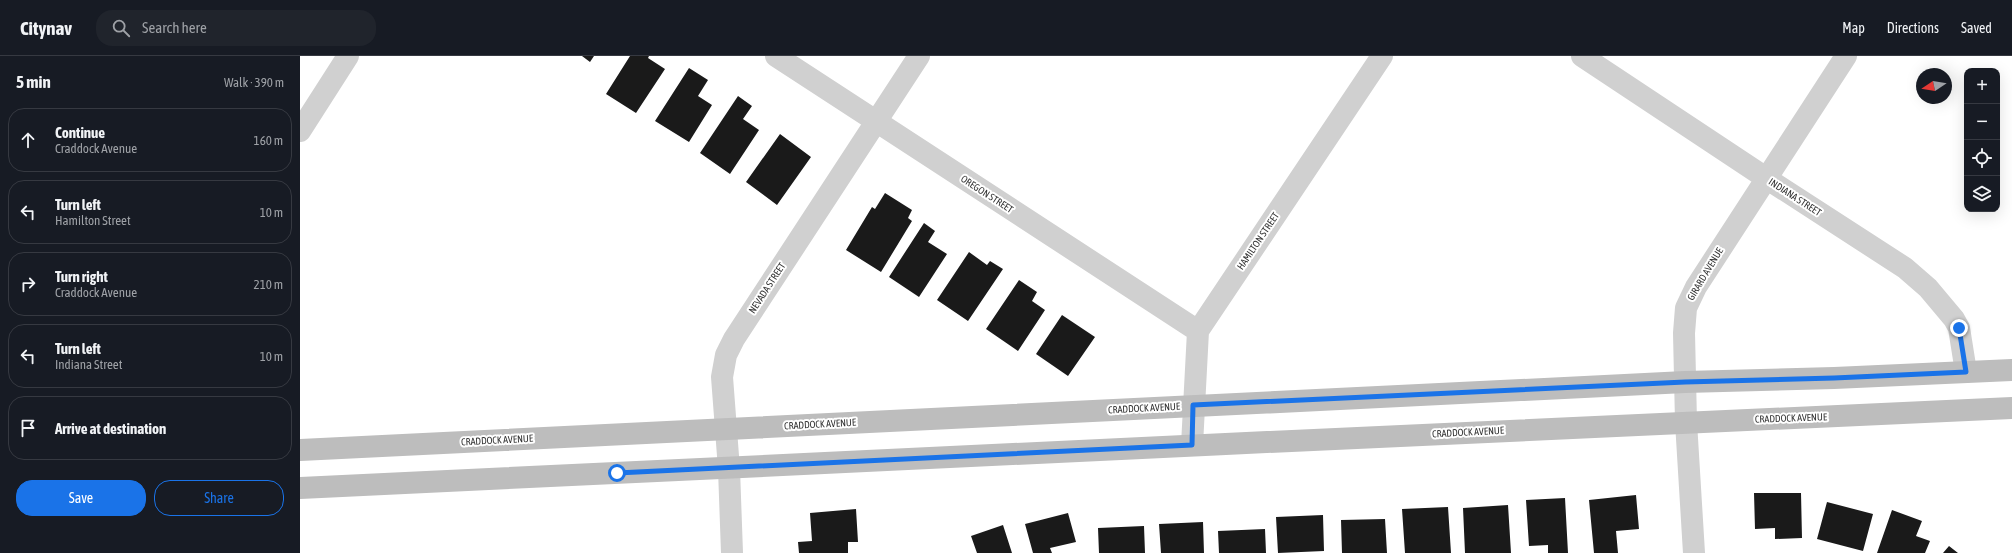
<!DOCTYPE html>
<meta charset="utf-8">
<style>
:root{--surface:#171b24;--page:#20242c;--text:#f1f3f6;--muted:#9ea1a6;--line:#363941;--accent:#1a73e8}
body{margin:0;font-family:"Asap Condensed",sans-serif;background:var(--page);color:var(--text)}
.controls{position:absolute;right:12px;top:12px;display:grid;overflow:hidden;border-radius:8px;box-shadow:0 4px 16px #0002}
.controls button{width:36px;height:36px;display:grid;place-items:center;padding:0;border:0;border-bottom:1px solid var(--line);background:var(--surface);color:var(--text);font:20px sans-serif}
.compass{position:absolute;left:1616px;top:12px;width:36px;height:36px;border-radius:50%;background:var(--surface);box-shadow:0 4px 16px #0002;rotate:258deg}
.stop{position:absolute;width:12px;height:12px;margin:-9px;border:3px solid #1a73e8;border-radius:50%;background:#fff}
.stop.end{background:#1a73e8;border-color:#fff;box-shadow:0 1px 4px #0008}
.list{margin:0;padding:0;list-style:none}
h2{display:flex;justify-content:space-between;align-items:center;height:52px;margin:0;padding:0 16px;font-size:17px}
h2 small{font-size:13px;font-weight:400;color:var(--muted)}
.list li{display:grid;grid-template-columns:26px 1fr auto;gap:12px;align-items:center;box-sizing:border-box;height:64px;margin:0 8px 8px;padding:0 8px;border:1px solid var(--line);border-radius:16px}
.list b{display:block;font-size:15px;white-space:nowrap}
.list p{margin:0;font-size:13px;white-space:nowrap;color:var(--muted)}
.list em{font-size:13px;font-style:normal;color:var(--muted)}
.actions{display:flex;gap:8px;padding:12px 16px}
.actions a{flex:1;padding:9px 0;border:1px solid var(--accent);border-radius:16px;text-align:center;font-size:14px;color:var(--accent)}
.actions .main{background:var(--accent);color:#fff}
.icon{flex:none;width:22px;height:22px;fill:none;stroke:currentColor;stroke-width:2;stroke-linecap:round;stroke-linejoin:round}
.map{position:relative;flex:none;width:1712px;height:497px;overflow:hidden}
header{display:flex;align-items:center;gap:24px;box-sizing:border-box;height:56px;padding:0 20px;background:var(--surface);border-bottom:1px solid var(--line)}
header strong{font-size:19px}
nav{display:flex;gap:22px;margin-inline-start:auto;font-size:14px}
.search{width:280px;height:36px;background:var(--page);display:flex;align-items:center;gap:10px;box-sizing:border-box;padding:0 14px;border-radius:16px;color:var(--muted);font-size:15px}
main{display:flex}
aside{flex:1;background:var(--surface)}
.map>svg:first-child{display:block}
</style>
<header>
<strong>Citynav</strong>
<div class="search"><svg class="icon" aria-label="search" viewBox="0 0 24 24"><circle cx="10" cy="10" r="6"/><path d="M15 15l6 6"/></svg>Search here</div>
<nav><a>Map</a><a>Directions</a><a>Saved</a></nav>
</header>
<main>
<aside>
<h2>5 min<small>Walk · 390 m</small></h2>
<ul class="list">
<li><svg class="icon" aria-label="ahead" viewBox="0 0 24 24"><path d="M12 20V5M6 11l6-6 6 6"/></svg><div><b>Continue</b><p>Craddock Avenue</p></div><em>160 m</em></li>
<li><svg class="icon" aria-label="left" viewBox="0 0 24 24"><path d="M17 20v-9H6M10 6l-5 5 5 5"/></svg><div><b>Turn left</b><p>Hamilton Street</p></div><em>10 m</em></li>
<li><svg class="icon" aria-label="right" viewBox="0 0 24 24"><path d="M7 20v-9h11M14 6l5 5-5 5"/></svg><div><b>Turn right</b><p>Craddock Avenue</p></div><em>210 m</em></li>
<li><svg class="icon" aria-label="left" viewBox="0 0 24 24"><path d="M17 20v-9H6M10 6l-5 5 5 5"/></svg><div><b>Turn left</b><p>Indiana Street</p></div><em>10 m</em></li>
<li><svg class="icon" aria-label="arrive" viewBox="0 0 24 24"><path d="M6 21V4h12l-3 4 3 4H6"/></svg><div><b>Arrive at destination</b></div></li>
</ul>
<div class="actions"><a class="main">Save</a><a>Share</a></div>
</aside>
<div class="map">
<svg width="1712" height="497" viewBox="0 0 1712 497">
<rect width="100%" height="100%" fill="#fff"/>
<path fill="#1a1a1a" d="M282 0H294L290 6Z
M330 0H349L348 2 365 13 336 57 306 38Z
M389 12 408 24 398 40 412 49 389 86 355 65Z
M438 40 452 50 443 63 459 74 430 118 400 97Z
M480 78 511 101 477 149 446 126Z
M585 137 612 154 608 162 612 165 581 216 546 194 572 151 575 153Z
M624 167 635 175 628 186 647 198 619 241 589 221Z
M669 196 687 209 690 205 703 213 668 265 637 244Z
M719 224 737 236 732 245 745 254 718 295 686 273Z
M762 259 795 281 768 320 736 298Z
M1454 437H1501L1502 482 1475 483V472L1455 473Z
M1336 439 1339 473 1316 475 1318 497H1294L1289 444Z
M1265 442 1268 497H1248V489L1229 490 1226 444Z
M1527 446 1573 458 1563 495 1517 483Z
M1208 449 1211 497H1165L1163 452Z
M1148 451 1151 497H1105L1102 453Z
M556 453 558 486H548V497H499L498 486 512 485 510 457Z
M1592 454 1622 465 1616 480 1630 485 1625 497H1577Z
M768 457 776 486 750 492 752 497H733L725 468Z
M1023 459 1024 495 978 497 976 461Z
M1085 463 1087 497H1042L1041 464Z
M903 466 904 497H861L859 468Z
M703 469 712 497H677L671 480Z
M844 470 845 497H799L798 472Z
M965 473 966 497H919L918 475Z
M1649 490 1658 497H1643Z"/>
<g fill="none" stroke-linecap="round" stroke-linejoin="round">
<path stroke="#d0d0d0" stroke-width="22" d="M476 0 898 275
M1282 0 1466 122 1605 212 1628 232 1654 263 1659 272 1666 316
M0 75 48 0
M892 389 898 275 1082 0
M432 497 429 413 422 321 426 299 434 283 619 0
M1394 497 1386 366 1384 277 1386 252 1396 231 1546 0"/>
<path stroke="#bdbdbd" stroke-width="22" d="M0 394 1385 326 1534 322 1712 314
M0 432C571 406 1141 376 1712 352"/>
</g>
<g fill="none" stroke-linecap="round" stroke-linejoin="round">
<path stroke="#1a73e8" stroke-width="5" d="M317 417 892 389 893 349 1385 326 1534 322 1666 316 1659 272"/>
</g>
<g text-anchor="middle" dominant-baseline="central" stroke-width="4" stroke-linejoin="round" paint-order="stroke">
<g font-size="10" fill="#333" stroke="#fff">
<text transform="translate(687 138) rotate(33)">OREGON STREET</text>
<text transform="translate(1495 141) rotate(33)">INDIANA STREET</text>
<text transform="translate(958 185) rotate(-56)">HAMILTON STREET</text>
<text transform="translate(1405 218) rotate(-59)">GIRARD AVENUE</text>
<text transform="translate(467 232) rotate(-57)">NEVADA STREET</text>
<text transform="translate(844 352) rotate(-3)">CRADDOCK AVENUE</text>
<text transform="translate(1491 362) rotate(-2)">CRADDOCK AVENUE</text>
<text transform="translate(520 368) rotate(-3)">CRADDOCK AVENUE</text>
<text transform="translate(1168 376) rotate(-3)">CRADDOCK AVENUE</text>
<text transform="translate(197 384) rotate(-3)">CRADDOCK AVENUE</text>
</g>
</g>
</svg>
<div class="controls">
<button>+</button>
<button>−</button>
<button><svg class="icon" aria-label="locate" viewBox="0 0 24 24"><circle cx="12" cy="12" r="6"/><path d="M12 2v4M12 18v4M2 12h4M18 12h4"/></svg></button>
<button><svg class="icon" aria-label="layers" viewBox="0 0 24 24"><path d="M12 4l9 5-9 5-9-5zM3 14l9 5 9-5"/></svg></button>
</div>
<svg class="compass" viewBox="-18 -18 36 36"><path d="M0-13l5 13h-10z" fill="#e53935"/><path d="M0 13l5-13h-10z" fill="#9ea1a6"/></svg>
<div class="stop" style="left:317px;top:417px"></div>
<div class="stop end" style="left:1659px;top:272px"></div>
</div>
</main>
